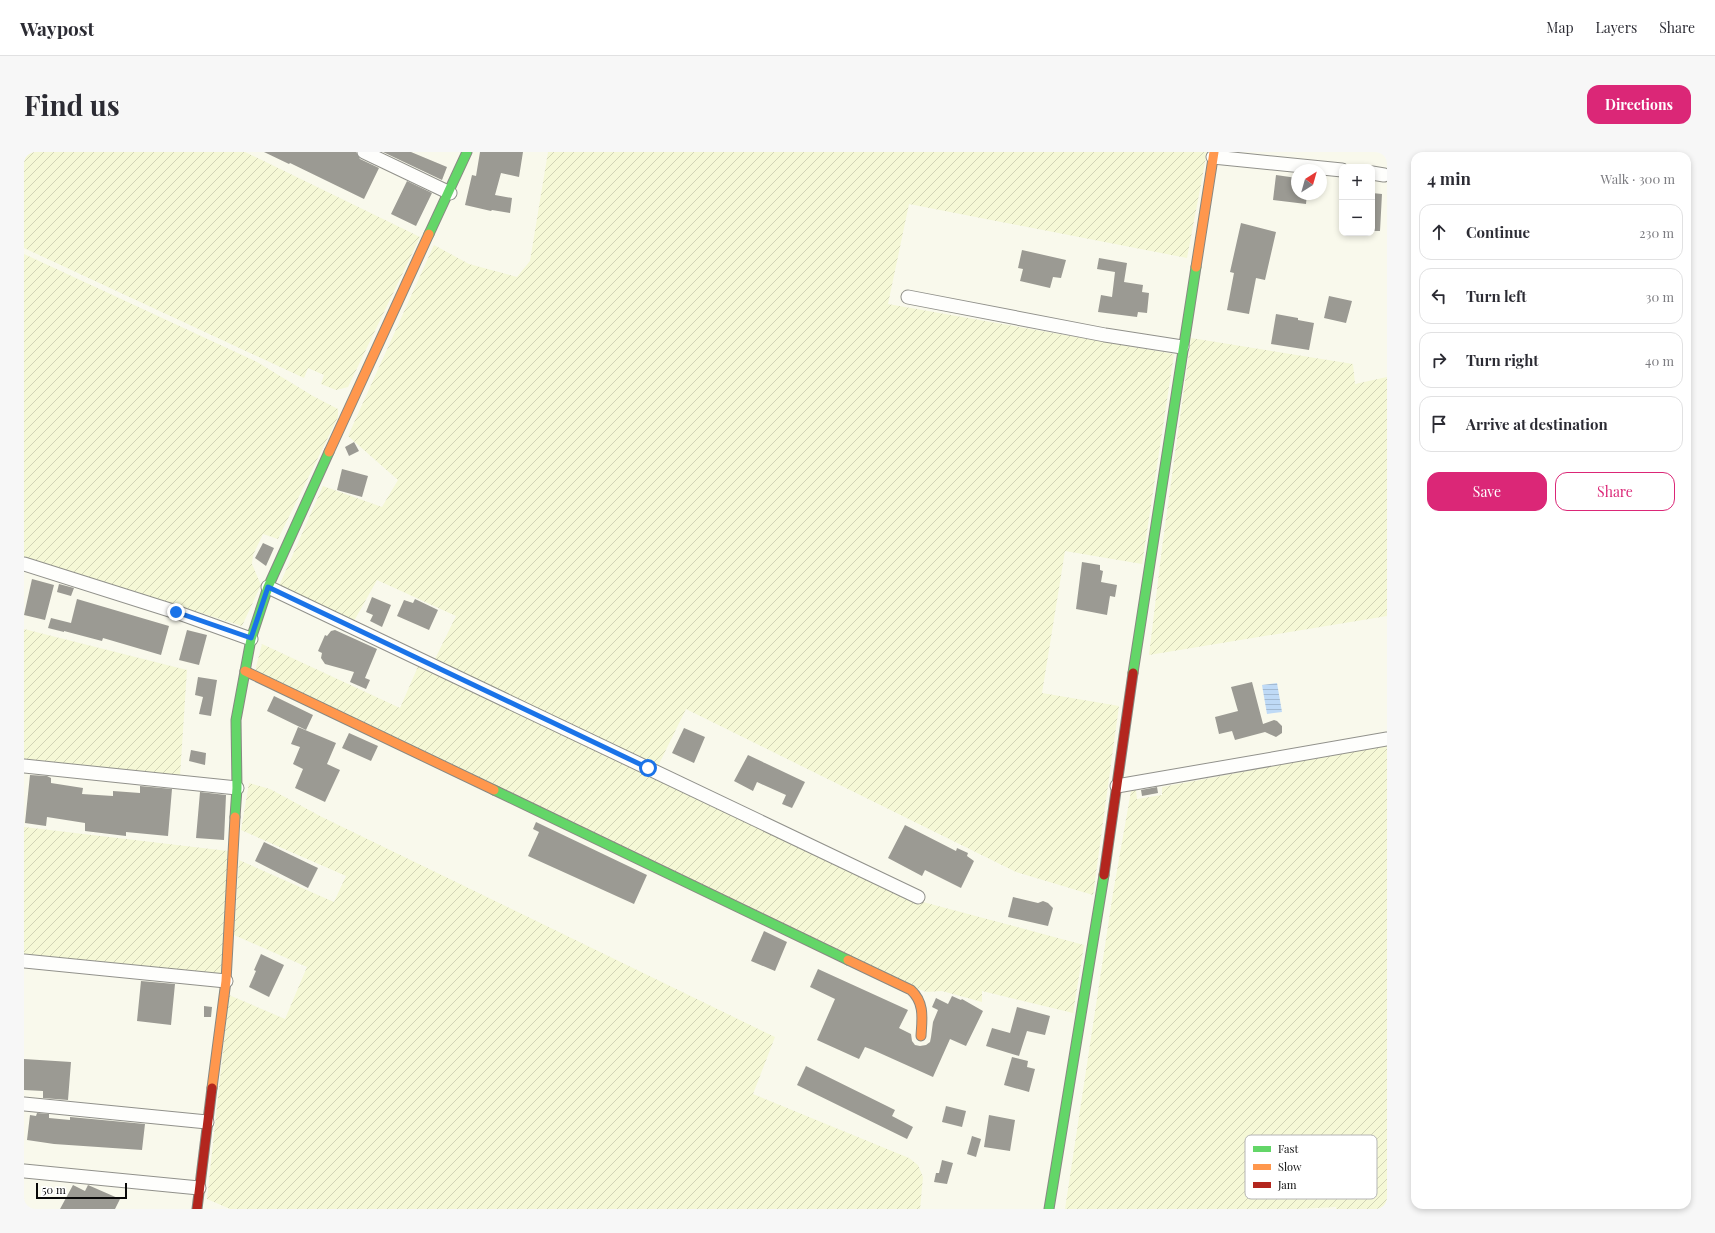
<!DOCTYPE html>
<meta charset="utf-8">
<style>
:root{--surface:#fff;--page:#f7f7f7;--text:#2b2b33;--muted:#7c7c81;--line:#e1e1e2;--accent:#db2777}
body{margin:0;font-family:"Playfair Display",serif;background:var(--page);color:var(--text)}
.controls{position:absolute;right:12px;top:12px;display:grid;overflow:hidden;border-radius:8px;box-shadow:0 2px 6px #0003}
.controls button{width:36px;height:36px;display:grid;place-items:center;padding:0;border:0;border-bottom:1px solid var(--line);background:var(--surface);color:var(--text);font:20px sans-serif}
.compass{position:absolute;left:1267px;top:12px;width:36px;height:36px;border-radius:50%;background:var(--surface);box-shadow:0 2px 6px #0003;rotate:37deg}
.scale{position:absolute;left:12px;bottom:10px;width:91px;box-sizing:border-box;padding-left:4px;border:2px solid #090909;border-top:0;font-size:11px;line-height:14px;white-space:nowrap;color:#090909;-webkit-text-stroke:3px #fff;paint-order:stroke}
.stop{position:absolute;width:12px;height:12px;margin:-9px;border:3px solid #1a73e8;border-radius:50%;background:#fff}
.stop.end{background:#1a73e8;border-color:#fff;box-shadow:0 1px 4px #0008}
.list{margin:0;padding:0;list-style:none}
h2{display:flex;justify-content:space-between;align-items:center;height:52px;margin:0;padding:0 16px;font-size:17px}
h2 small{font-size:13px;font-weight:400;color:var(--muted)}
.list li{display:grid;grid-template-columns:26px 1fr auto;gap:12px;align-items:center;box-sizing:border-box;height:56px;margin:0 8px 8px;padding:0 8px;border:1px solid var(--line);border-radius:12px}
.list b{display:block;font-size:15px;white-space:nowrap}
.list em{font-size:13px;font-style:normal;color:var(--muted)}
.actions{display:flex;gap:8px;padding:12px 16px}
.actions a{flex:1;padding:9px 0;border:1px solid var(--accent);border-radius:12px;text-align:center;font-size:14px;color:var(--accent)}
.actions .main{background:var(--accent);color:#fff}
.icon{flex:none;width:22px;height:22px;fill:none;stroke:currentColor;stroke-width:2;stroke-linecap:round;stroke-linejoin:round}
.map{position:relative;flex:none;width:1363px;height:1057px;overflow:hidden;border-radius:12px}
header{display:flex;align-items:center;gap:24px;box-sizing:border-box;height:56px;padding:0 20px;background:var(--surface);border-bottom:1px solid var(--line)}
header strong{font-size:19px}
nav{display:flex;gap:22px;margin-inline-start:auto;font-size:14px}
.intro{display:flex;align-items:center;justify-content:space-between;box-sizing:border-box;height:96px;padding:0 24px}
h1{margin:0;font-size:28px}
.button{padding:10px 18px;border-radius:12px;background:var(--accent);color:#fff;font-size:14px;font-weight:700}
main{display:flex;gap:24px;padding:0 24px}
aside{flex:1;background:var(--surface);border-radius:12px;box-shadow:0 2px 6px #0003}
.map>svg:first-child{display:block}
</style>
<header>
<strong>Waypost</strong>
<nav><a>Map</a><a>Layers</a><a>Share</a></nav>
</header>
<div class="intro"><h1>Find us</h1><a class="button">Directions</a></div>
<main>
<div class="map">
<svg width="1363" height="1057" viewBox="0 0 1363 1057">
<defs>
<pattern id="farmland-furrows" width="10" height="10" patternUnits="userSpaceOnUse"><rect width="10" height="10" fill="#f5f8d6"/><path d="M-1 1l2-2M0 10L10 0M9 11l2-2" fill="none" stroke="#d1d3b6"/></pattern>
<pattern id="water-rules" width="6" height="5" patternUnits="userSpaceOnUse"><rect width="6" height="5" fill="#bfdaf6"/><path d="M0 2.5h6" fill="none" stroke="#a3bad2"/></pattern>
</defs>
<rect width="100%" height="100%" fill="#f9f9ec"/>
<path fill="url(#farmland-furrows)" d="M0 0H221L396 85 324 235 312 238 297 232 300 223 284 216 280 226 0 96Z
M524 0H1183L1163 106 885 52 864 152 1150 202 1118 412 1041 399 1018 541 1095 554 1069 743 992 720 662 557 634 614 411 507 432 464 353 428 330 469 255 434 299 334 358 355 374 328 324 284 410 93 445 112 493 125 506 109Z
M0 102 233 210 289 244 314 257V265L254 387 239 382 229 403 228 412 237 433 218 474 0 405Z
M1167 186 1329 212 1331 232 1363 225V464L1125 503 1138 396Z
M0 477 163 518 156 624 0 607Z
M238 492 376 556 396 510 629 625 899 750 1060 793 1049 861 958 839V850L918 839 902 840 884 833 231 519Z
M1363 593V1057H1312V1055L1275 1057H1041L1089 741 1107 639 1112 638 1113 647 1138 643V635Z
M225 631 246 637 298 665 751 885 729 942 885 1006 894 1013 899 1025 896 1057H206L183 1047 205 843 261 867 283 815 210 783 215 708 310 750 322 724 217 678Z
M0 675 204 699 198 830 0 808Z"/>
<path fill="url(#water-rules)" d="M1253 531 1258 560 1243 562 1238 533Z"/>
<path fill="#9b9a93" d="M240 0H332L336 7 355 16 340 47 266 11 265 12Z
M359 0H387L423 15 418 28Z
M456 0H499L495 25 477 21 471 43 488 46 486 61 468 58 467 59 441 53 448 23 452 24Z
M1252 23 1273 26V42H1283L1282 52 1249 48Z
M383 29 408 41 392 74 367 62Z
M1348 41 1358 42 1356 79H1348Z
M1217 71 1252 80 1241 128 1232 126 1225 162 1203 158 1210 121 1206 120Z
M998 98 1042 108 1037 126 1029 125 1026 136 996 129 999 117 994 116Z
M1075 106 1103 111 1100 130 1119 133 1118 140 1125 141 1123 161 1114 160 1113 165 1074 160 1077 143 1088 145 1091 120 1073 117Z
M1305 144 1328 149 1322 171 1300 166Z
M1252 162 1274 166V168L1290 171 1285 198 1247 192Z
M330 290 335 299 325 304 321 295Z
M318 317 344 324 338 345 313 338Z
M239 391 250 396 242 414 231 406Z
M1058 410 1076 413V418L1079 419 1077 430 1093 433 1091 445 1086 444 1083 463 1052 457Z
M8 427 30 433 21 468 0 463Z
M35 432 50 436 47 444 33 440Z
M348 445 367 453 358 475 346 469 349 463 342 460Z
M53 447 145 474 137 503 79 486 78 489 40 479V480L24 476 27 466 47 471Z
M391 447 414 458 405 478 373 464 380 448 389 451Z
M163 478 183 483 175 513 155 508Z
M311 478 353 497 341 526 346 528 342 537 326 530 330 520 301 512 297 506 298 501 294 499 301 483 303 484 307 479Z
M174 525 193 528 187 564 175 562 179 545 171 543Z
M1228 530 1239 572 1250 568 1253 569 1258 574V581L1252 585 1241 580 1211 588 1208 579 1195 582 1191 565 1214 559 1207 535Z
M250 544 289 563 282 578 243 559Z
M274 575 312 591 303 612 316 618 301 650 271 636 279 617 269 612 276 595 267 592Z
M660 576 681 585 670 611 648 601Z
M325 581 354 594 347 609 318 596Z
M167 598 182 601 181 613 165 609Z
M724 603 781 630 768 656 758 652 762 643 733 630 729 639 710 629Z
M6 623 23 624 27 626V631L59 636 58 642 89 644V639L116 641V634L148 637 144 684 102 680V684L61 679V671L23 665 22 674 1 671Z
M1133 635 1134 641 1118 644 1117 638Z
M176 640 202 643 200 688 172 686Z
M512 670 623 723 610 752 504 704 515 680 509 677Z
M881 673 932 699 933 696 944 701 943 704 950 709 937 736 901 718 898 724 864 706Z
M240 690 294 716 284 736 231 709Z
M989 745 1014 751 1019 749 1024 751 1029 756 1024 774 984 765Z
M740 779 763 790 751 819 727 809Z
M237 802 260 813 245 845 225 835 232 819 230 818Z
M794 817 884 858 875 876 887 882 888 889 891 893 896 894 902 893 906 890 907 885 909 870 914 858 908 855 912 846 924 852 928 844 937 848 938 847 959 859 942 894 926 887 909 925 849 898 841 895 835 907 793 888 811 847 786 835Z
M117 829 151 832 147 873 113 869Z
M180 854 188 855 187 865H180Z
M993 855 1026 864 1021 883 1003 879 995 904 962 894 968 876 986 881Z
M988 905 1004 909 1003 915 1011 917 1005 940 980 933Z
M0 907 47 910 44 948 19 946V939L0 938Z
M782 914 871 958 868 964 889 975 883 987 773 933Z
M922 954 942 959 938 975 918 970Z
M13 961 25 962V966L46 968V965L121 972 118 998 30 992 3 988 6 963 12 964Z
M965 963 991 968 986 999 960 995Z
M948 984 957 987 952 1005 943 1002Z
M918 1008 929 1011 923 1032 910 1030 912 1021H915Z
M49 1033 61 1039 64 1033 96 1047 91 1057H36Z"/>
<g fill="none" stroke-linecap="round" stroke-linejoin="round">
<defs>
<path id="street" d="M340 0 426 41
M1189 5 1318 18
M1348 21 1360 23
M884 145 1081 183 1158 195
M0 412 152 460 227 487
M244 435 894 745
M0 614 213 636
M1093 634 1363 587
M0 809 202 829
M0 952 183 970
M0 1019 175 1036"/>
<path id="fast" d="M405 82 443 0
M1109 521 1172 115
M470 638 824 808
M211 665 213 636 212 568 227 487 244 435 305 300
M1025 1057 1080 723"/>
<path id="slow" d="M1172 115 1190 0
M305 300 405 82
M221 519 470 638
M824 808 887 838C901 851 898 867 897 884
M188 936 202 829 211 665"/>
<path id="jam" d="M1080 723 1109 521
M173 1057 188 936"/>
</defs>
<use href="#street" stroke="#91918b" stroke-width="15"/>
<use href="#fast" stroke="#888882" stroke-width="11"/>
<use href="#slow" stroke="#888882" stroke-width="11"/>
<use href="#jam" stroke="#888882" stroke-width="11"/>
<use href="#street" stroke="#fefefc" stroke-width="13"/>
<use href="#fast" stroke="#63d668" stroke-width="9"/>
<use href="#slow" stroke="#ff974d" stroke-width="9"/>
<use href="#jam" stroke="#b3261e" stroke-width="9"/>
</g>
<g fill="none" stroke-linecap="round" stroke-linejoin="round">
<path stroke="#1a73e8" stroke-width="5" d="M152 460 227 486 244 435 624 616"/>
</g>
<rect x="1221" y="983" width="132" height="64" rx="6" fill="#fff" stroke="#b5b5b5" stroke-width="1"/>
<rect x="1229" y="994" width="18" height="6" fill="#63d668"/>
<rect x="1229" y="1012" width="18" height="6" fill="#ff974d"/>
<rect x="1229" y="1030" width="18" height="6" fill="#b3261e"/>
<g font-size="11" fill="#090909">
<text x="1254" y="1001">Fast</text>
<text x="1254" y="1019">Slow</text>
<text x="1254" y="1037">Jam</text>
</g>
</svg>
<div class="controls">
<button>+</button>
<button>−</button>
</div>
<svg class="compass" viewBox="-18 -18 36 36"><path d="M0-13l5 13h-10z" fill="#e53935"/><path d="M0 13l5-13h-10z" fill="#7c7c81"/></svg>
<div class="scale">50 m</div>
<div class="stop" style="left:624px;top:616px"></div>
<div class="stop end" style="left:152px;top:460px"></div>
</div>
<aside>
<h2>4 min<small>Walk · 300 m</small></h2>
<ul class="list">
<li><svg class="icon" aria-label="ahead" viewBox="0 0 24 24"><path d="M12 20V5M6 11l6-6 6 6"/></svg><div><b>Continue</b></div><em>230 m</em></li>
<li><svg class="icon" aria-label="left" viewBox="0 0 24 24"><path d="M17 20v-9H6M10 6l-5 5 5 5"/></svg><div><b>Turn left</b></div><em>30 m</em></li>
<li><svg class="icon" aria-label="right" viewBox="0 0 24 24"><path d="M7 20v-9h11M14 6l5 5-5 5"/></svg><div><b>Turn right</b></div><em>40 m</em></li>
<li><svg class="icon" aria-label="arrive" viewBox="0 0 24 24"><path d="M6 21V4h12l-3 4 3 4H6"/></svg><div><b>Arrive at destination</b></div></li>
</ul>
<div class="actions"><a class="main">Save</a><a>Share</a></div>
</aside>
</main>
